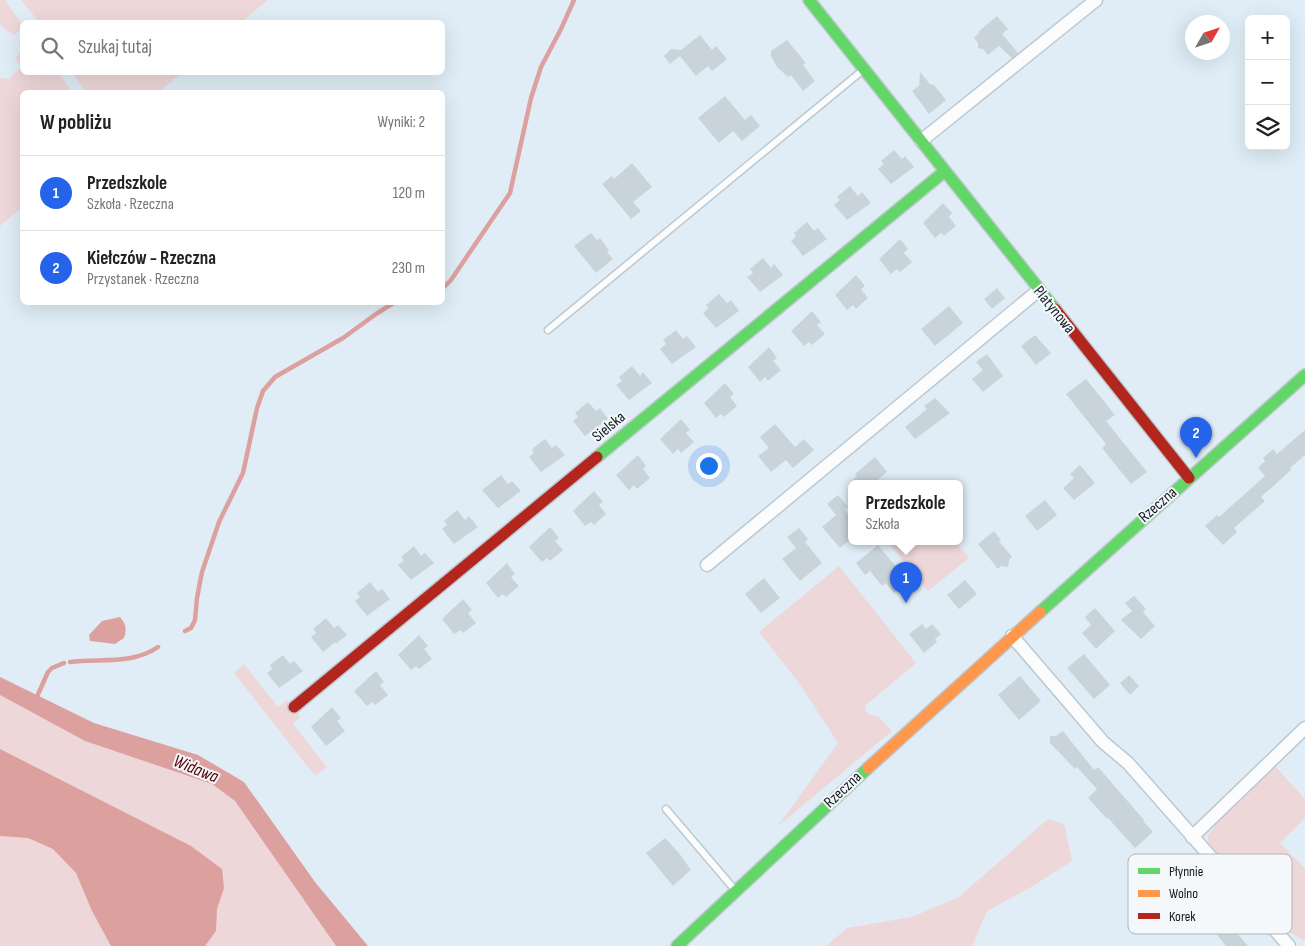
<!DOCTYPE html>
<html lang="pl">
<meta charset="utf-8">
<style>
:root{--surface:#fff;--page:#f2f2f2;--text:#222;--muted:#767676;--line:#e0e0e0;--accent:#2563eb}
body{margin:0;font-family:"Sofia Sans Condensed",sans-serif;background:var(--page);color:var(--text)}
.controls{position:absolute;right:15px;top:15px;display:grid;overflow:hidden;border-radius:8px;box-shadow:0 5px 20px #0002}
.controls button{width:45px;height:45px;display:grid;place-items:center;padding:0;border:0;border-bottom:1px solid var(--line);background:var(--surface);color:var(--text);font:25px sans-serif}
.compass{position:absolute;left:1185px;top:15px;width:45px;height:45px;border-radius:50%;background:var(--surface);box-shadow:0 5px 20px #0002;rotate:51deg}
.you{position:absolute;left:708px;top:465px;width:18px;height:18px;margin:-12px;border:4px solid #fff;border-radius:50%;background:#1a73e8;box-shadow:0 0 0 8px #1a73e833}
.badge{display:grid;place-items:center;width:32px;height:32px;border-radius:50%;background:var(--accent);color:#fff;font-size:16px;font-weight:700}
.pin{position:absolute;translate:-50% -41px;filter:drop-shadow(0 1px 2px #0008)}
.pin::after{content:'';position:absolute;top:26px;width:18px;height:15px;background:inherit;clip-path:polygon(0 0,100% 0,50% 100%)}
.popup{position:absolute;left:848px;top:480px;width:115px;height:65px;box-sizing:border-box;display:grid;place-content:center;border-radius:8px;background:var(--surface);filter:drop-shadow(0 1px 4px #0005);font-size:16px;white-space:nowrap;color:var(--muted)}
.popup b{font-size:19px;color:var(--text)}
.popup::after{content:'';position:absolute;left:50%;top:100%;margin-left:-10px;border:10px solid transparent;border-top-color:var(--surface)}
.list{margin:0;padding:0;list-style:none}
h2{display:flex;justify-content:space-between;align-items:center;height:65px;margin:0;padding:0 20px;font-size:21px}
h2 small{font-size:16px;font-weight:400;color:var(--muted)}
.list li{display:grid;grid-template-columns:32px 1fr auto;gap:15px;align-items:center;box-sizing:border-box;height:75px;padding:0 20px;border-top:1px solid var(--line)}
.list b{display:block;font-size:19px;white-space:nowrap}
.list p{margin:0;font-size:16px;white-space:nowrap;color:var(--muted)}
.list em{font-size:16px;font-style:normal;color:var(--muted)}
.icon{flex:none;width:28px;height:28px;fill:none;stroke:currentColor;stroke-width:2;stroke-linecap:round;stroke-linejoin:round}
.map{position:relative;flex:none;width:1305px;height:946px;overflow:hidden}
.search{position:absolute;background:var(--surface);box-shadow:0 5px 20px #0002;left:20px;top:20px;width:425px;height:55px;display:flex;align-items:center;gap:12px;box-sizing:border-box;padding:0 18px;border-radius:8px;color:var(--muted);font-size:19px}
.panel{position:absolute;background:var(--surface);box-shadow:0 5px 20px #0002;left:20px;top:90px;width:425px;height:215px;border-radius:8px}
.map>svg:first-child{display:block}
</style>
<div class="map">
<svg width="1305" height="946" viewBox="0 0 1305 946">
<rect width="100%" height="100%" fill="#e0edf6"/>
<path fill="#eed7d8" d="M0 0H5L22 24 21 30 15 35 7 31 0 24Z
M21 0H268L241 22H39Z
M22 49V72L59 73 72 92H22V207L0 226V78L9 79 20 68 16 58Z
M73 73H182L158 92H85Z
M888 542H956L969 558 928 591Z
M839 566 916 663 865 706 867 714 879 717 892 731 777 827 838 743 799 683 759 632Z
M244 664 278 707 287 700 300 717 293 724 327 767 315 776 234 673Z
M0 695 85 741 212 784 235 801 336 946H0Z
M1274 765 1305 799V818L1280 843 1305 869V940H1304L1279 927 1208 845V835L1235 801Z
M1048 819 1064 824 1072 861 1033 886 987 911 972 946H826L847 928 912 917 959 897Z"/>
<path fill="#dca19e" d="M120 617C126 624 127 629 124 638L115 644 90 641 89 635 102 621Z
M0 677 94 723 198 755 244 782 315 882 368 946H336L235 801 212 784 85 741 0 695Z
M0 749 191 846 222 869 224 888 217 909 216 931 205 946H111L92 911 76 873 53 849 28 838 0 836Z"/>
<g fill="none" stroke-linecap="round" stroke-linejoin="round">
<path stroke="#dca19e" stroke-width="4.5" d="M442 289 451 280 510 193 531 98 541 67 561 29 574 0
M185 631 191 628 195 620 197 598 202 572 219 522 243 473 257 408 263 391 275 377 343 338 376 314 395 302
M70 662C100 658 132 665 158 647
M35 701 48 672 52 668 64 663"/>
</g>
<path fill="#c9d4da" d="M997 16 1008 29 1002 34 1018 53 1012 58 999 46 988 55 983 49 978 48V43L974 38 979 33 978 32Z
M700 35 712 50 716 46 727 59 712 71 708 66 696 76 680 56 670 64 664 56 671 49 681 50Z
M787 40 806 63 803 65 815 81 803 91 791 75 788 77 777 67 771 56V51Z
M920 72 930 84 934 85 946 100 929 114 912 91 919 86Z
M725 96 745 120 751 115 760 126 742 141 733 131 719 143 698 118Z
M894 150 902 159 905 156 914 167 891 184 878 169 884 164 881 161Z
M632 163 652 187 633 202 641 211 631 219 602 184 612 176 614 179Z
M850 186 858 196 862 192 871 203 847 220 834 205 840 200 837 197Z
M943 203 952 213 949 217 956 226 944 236 941 233 935 238 923 223Z
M807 222 814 231 818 228 827 239 803 256 791 241 796 236 794 233Z
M591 233 597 240 600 238 609 250 607 252 613 259 596 273 574 246Z
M900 239 908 249 904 253 912 262 900 272 897 269 891 274 879 259Z
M763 258 771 268 774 264 783 275 760 292 747 277 753 273 750 269Z
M856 275 865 286 861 289 868 298 856 309 853 305 847 310 835 295Z
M997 288 1005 298 992 309 984 299Z
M719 294 727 303 731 300 739 311 716 328 703 313 709 308 706 305Z
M949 306 963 323 935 346 921 329Z
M812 311 821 322 817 325 825 334 812 345 809 342 804 346 791 331Z
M676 330 683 339 687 336 696 347 672 364 660 349 666 344 663 340Z
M1035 335 1051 353 1036 365 1021 346Z
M769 347 777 358 773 361 781 370 768 381 765 377 760 382 748 367Z
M987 354 1003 376 983 392 972 379 983 370 976 362Z
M632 366 640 376 643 372 652 383 629 400 616 385 622 381 619 377Z
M1086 379 1115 415 1106 421 1147 472 1131 484 1102 448 1106 444 1066 394Z
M725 383 734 394 730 397 737 406 724 417 721 414 716 418 704 403Z
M935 398 950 413 915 439 905 427 927 409 924 406Z
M588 402 596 411 600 408 608 419 585 436 573 421 578 417 575 413Z
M681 419 690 430 686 433 694 442 681 453 678 449 673 454 660 439Z
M775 424 795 447 804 439 814 450 793 468 786 460 771 472 758 456 769 448 760 437Z
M1305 430V455L1290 468 1291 470 1261 497 1265 501 1234 528 1237 532 1223 545 1205 526 1217 515 1219 517 1265 476 1258 468 1265 461 1263 458 1273 449 1277 454Z
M545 439 552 448 556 445 565 455 541 472 529 457 534 453 532 449Z
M638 455 646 466 643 469 650 478 637 489 634 485 629 490 616 475Z
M875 457 887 472 873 484H848L857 476 855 474Z
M1080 465 1095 483 1074 500 1063 488 1074 478 1070 474Z
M501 475 508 484 512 481 521 491 498 508 482 490Z
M594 491 603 502 599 505 606 514 594 525 591 522 585 526 573 511Z
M838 495 848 507 844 509 852 519V538L840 548 822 527 836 515 827 504Z
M1045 500 1057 515 1037 531 1025 516Z
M457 510 465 520 469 516 478 527 454 544 442 529 447 525 444 521Z
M550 527 559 538 555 541 563 550 550 561 547 558 542 562 529 547Z
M799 528 808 539 805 542 822 563 800 581 782 559 796 548 787 537Z
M994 531 1001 540 999 541 1012 557 1009 560 1008 567 1001 566 998 569 978 544Z
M878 545 908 581 894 593 886 583 882 586 870 571 865 575 856 563Z
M414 546 421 556 425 553 434 563 411 580 398 565 404 561 401 557Z
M507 563 515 574 511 577 519 586 506 597 503 594 498 598 486 583Z
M764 578 780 598 761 613 745 594Z
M965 580 977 594 959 609 947 595Z
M370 582 378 592 382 589 390 599 367 616 355 601 360 597 357 593Z
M1134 596 1146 609 1143 612 1155 626 1141 639 1121 620 1132 611 1125 603Z
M463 599 472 610 468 613 476 623 463 633 460 630 454 634 442 619Z
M1095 608 1115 631 1096 649 1082 633 1091 625 1085 617Z
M326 618 334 628 338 625 347 635 336 644 335 642 323 652 311 637 316 633 313 629Z
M922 624 926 629 932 624 941 634 935 639 937 642 924 653 909 634Z
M419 635 428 646 424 649 432 659 419 669 416 666 411 670 398 655Z
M1084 654 1110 685 1094 699 1067 668Z
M283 655 290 664 294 661 303 671 279 688 267 673 272 669 270 665Z
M376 671 384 682 380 685 388 695 375 705 372 702 367 706 354 691Z
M1129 675 1139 686 1130 695 1120 683Z
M1020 676 1041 701 1019 720 998 695Z
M332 707 341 718 337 721 345 731 326 746 311 727Z
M1063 731 1094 770 1098 767 1144 820 1143 821 1153 832 1135 848 1108 818 1107 819 1088 798 1097 789 1077 767 1075 769 1050 743V736H1056Z
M665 838 679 853 691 870 673 886 646 853Z
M1187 859 1203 878 1200 880 1209 890 1198 899 1190 889 1188 892 1171 873Z
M1219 909 1238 930 1236 932 1248 946H1226L1214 931 1212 932 1203 922Z"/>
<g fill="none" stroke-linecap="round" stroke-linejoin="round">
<defs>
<path id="lane" d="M548 330 863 70
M666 809 735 890"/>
<path id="street" d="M921 141 1096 0
M707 565 1039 290
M1012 636 1103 742 1128 763 1289 946
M1192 837 1305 728"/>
<path id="fast" d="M809 0 1055 309
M597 457 945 171
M1040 612 1305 375
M677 946 868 768"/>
<path id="slow" d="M868 768 1040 612"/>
<path id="jam" d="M1055 309 1189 478
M294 707 597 457"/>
</defs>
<use href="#lane" stroke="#bec8cf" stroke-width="9"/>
<use href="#street" stroke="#bec8cf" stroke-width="15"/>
<use href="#fast" stroke="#bec8cf" stroke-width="14"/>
<use href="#slow" stroke="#bec8cf" stroke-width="14"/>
<use href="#jam" stroke="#bec8cf" stroke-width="14"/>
<use href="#lane" stroke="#fafcfe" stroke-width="6"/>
<use href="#street" stroke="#fafcfe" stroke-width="12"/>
<use href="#fast" stroke="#63d668" stroke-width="11"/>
<use href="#slow" stroke="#ff974d" stroke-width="11"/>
<use href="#jam" stroke="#b3261e" stroke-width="11"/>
</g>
<g text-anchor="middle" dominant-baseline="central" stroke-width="4" stroke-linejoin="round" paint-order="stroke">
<g font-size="16" fill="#121a1f" stroke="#f4f8fb">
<text transform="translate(1054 310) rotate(51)">Platynowa</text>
<text transform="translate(609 427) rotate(-40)">Sielska</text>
<text transform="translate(1158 505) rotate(-41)">Rzeczna</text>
<text transform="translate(843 790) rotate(-43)">Rzeczna</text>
</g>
<g font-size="18" font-style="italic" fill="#560107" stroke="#f4f8fb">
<text transform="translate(196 769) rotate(22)">Widawa</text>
</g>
</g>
<rect x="1128" y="854" width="164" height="80" rx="8" fill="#f4f8fb" stroke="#b0b5b9" stroke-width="1"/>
<rect x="1138" y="868" width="22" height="6" fill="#63d668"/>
<rect x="1138" y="890" width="22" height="7" fill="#ff974d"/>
<rect x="1138" y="913" width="22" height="6" fill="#b3261e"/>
<g font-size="14" fill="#121a1f">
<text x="1169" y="876">Płynnie</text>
<text x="1169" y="898">Wolno</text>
<text x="1169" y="921">Korek</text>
</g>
</svg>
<div class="controls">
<button>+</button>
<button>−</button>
<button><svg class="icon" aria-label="layers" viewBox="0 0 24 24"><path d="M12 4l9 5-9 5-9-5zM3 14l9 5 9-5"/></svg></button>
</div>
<svg class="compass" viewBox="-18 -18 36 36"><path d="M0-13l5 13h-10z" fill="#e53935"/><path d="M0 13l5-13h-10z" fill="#767676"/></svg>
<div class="you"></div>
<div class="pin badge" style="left:906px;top:603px">1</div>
<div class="popup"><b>Przedszkole</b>Szkoła</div>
<div class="pin badge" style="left:1196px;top:458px">2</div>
<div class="search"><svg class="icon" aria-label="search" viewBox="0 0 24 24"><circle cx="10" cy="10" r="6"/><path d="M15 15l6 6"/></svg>Szukaj tutaj</div>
<section class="panel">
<h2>W pobliżu<small>Wyniki: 2</small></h2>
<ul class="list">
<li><span class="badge">1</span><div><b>Przedszkole</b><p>Szkoła · Rzeczna</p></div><em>120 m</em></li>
<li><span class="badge">2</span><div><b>Kiełczów - Rzeczna</b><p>Przystanek · Rzeczna</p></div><em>230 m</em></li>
</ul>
</section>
</div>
